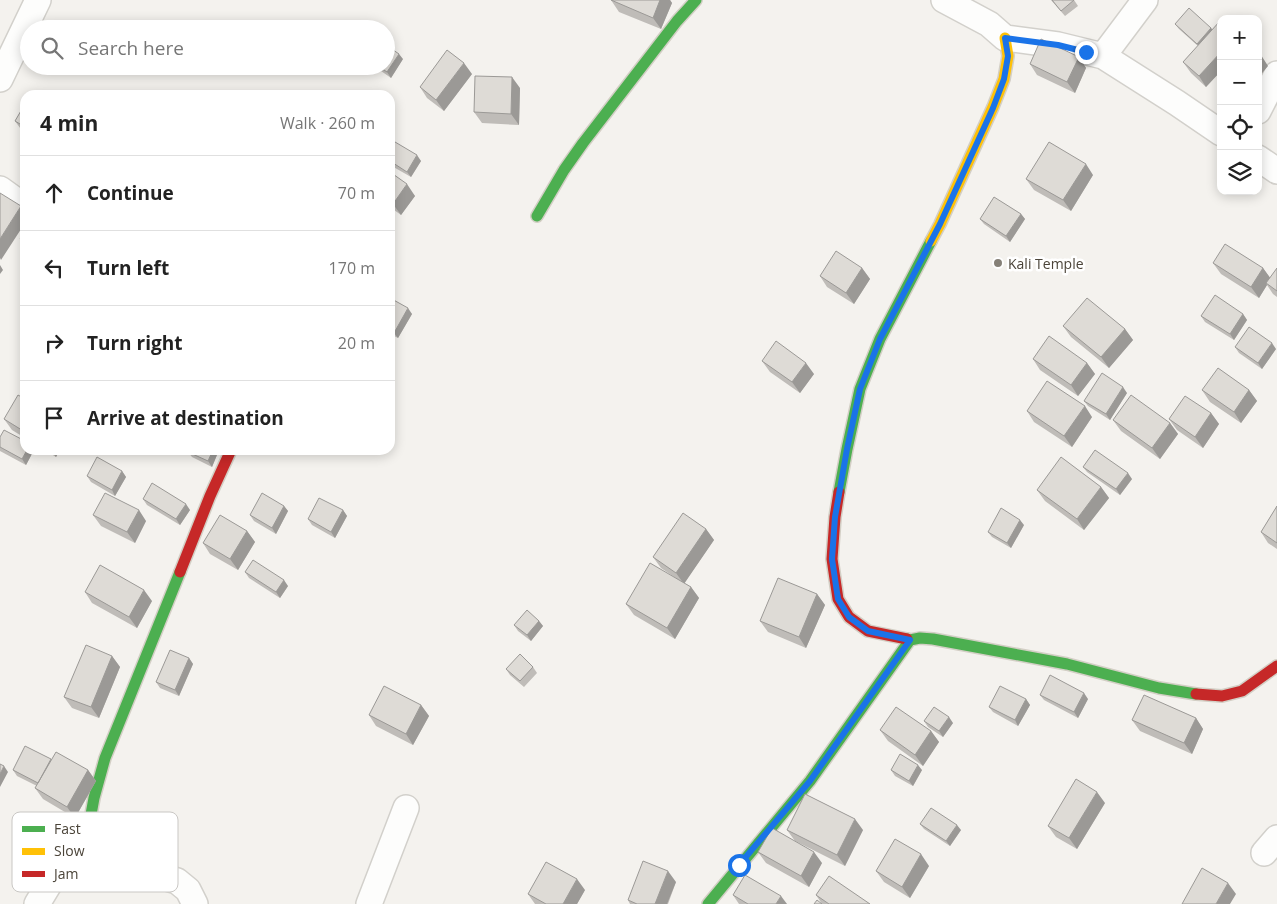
<!DOCTYPE html>
<meta charset="utf-8">
<style>
:root{--surface:#fff;--page:#f2f2f2;--text:#222;--muted:#767676;--line:#e0e0e0}
body{margin:0;font-family:"Open Sans",sans-serif;background:var(--page);color:var(--text)}
.controls{position:absolute;right:15px;top:15px;display:grid;overflow:hidden;border-radius:10px;box-shadow:0 2px 12px #0003}
.controls button{width:45px;height:45px;display:grid;place-items:center;padding:0;border:0;border-bottom:1px solid var(--line);background:var(--surface);color:var(--text);font:25px sans-serif}
.stop{position:absolute;width:15px;height:15px;margin:-11px;border:4px solid #1a73e8;border-radius:50%;background:#fff}
.stop.end{background:#1a73e8;border-color:#fff;box-shadow:0 1px 5px #0008}
.list{margin:0;padding:0;list-style:none}
h2{display:flex;justify-content:space-between;align-items:center;height:65px;margin:0;padding:0 20px;font-size:21px}
h2 small{font-size:16px;font-weight:400;color:var(--muted)}
.list li{display:grid;grid-template-columns:32px 1fr auto;gap:15px;align-items:center;box-sizing:border-box;height:75px;padding:0 20px;border-top:1px solid var(--line)}
.list b{display:block;font-size:19px;white-space:nowrap}
.list em{font-size:16px;font-style:normal;color:var(--muted)}
.icon{flex:none;width:28px;height:28px;fill:none;stroke:currentColor;stroke-width:2;stroke-linecap:round;stroke-linejoin:round}
.map{position:relative;flex:none;width:1277px;height:904px;overflow:hidden}
.search{position:absolute;background:var(--surface);box-shadow:0 2px 12px #0003;left:20px;top:20px;width:375px;height:55px;display:flex;align-items:center;gap:12px;box-sizing:border-box;padding:0 18px;border-radius:28px;color:var(--muted);font-size:19px}
.panel{position:absolute;background:var(--surface);box-shadow:0 2px 12px #0003;left:20px;top:90px;width:375px;height:365px;border-radius:15px}
.map>svg:first-child{display:block}
</style>
<div class="map">
<svg width="1277" height="904" viewBox="0 0 1277 904">
<rect width="100%" height="100%" fill="#f4f2ee"/>
<g fill="none" stroke-linecap="round" stroke-linejoin="round">
<defs>
<path id="street" d="M944 0 989 24 1005 38 1058 45 1103 56 1177 103 1221 133
M1103 56 1145 0
M0 79 38 0
M1258 111 1277 74
M1258 158 1277 171
M0 189 25 207
M1264 853 1277 838
M37 904 57 871 69 860 84 853 177 881 188 890 195 904
M369 904 406 808"/>
<path id="fast" d="M537 216 564 170 583 143 677 21 696 0
M839 492 847 449 860 389 880 339 931 241
M907 639 910 640 920 638 933 639 1067 664 1159 688 1196 694
M84 853 94 798 105 758 180 572
M708 904 810 781 910 640"/>
<path id="slow" d="M931 241 940 224 993 107 1004 79 1008 56 1005 38"/>
<path id="jam" d="M839 492 835 517 832 559 838 599 849 617 868 631 907 639
M180 572 210 496 231 450
M1196 694 1222 696 1242 691 1277 666"/>
</defs>
<use href="#street" stroke="#d2d0cb" stroke-width="28"/>
<use href="#fast" stroke="#d3cfc5" stroke-width="14"/>
<use href="#slow" stroke="#d3cfc5" stroke-width="14"/>
<use href="#jam" stroke="#d3cfc5" stroke-width="14"/>
<use href="#street" stroke="#fdfdfc" stroke-width="25"/>
<use href="#fast" stroke="#4caf50" stroke-width="11"/>
<use href="#slow" stroke="#ffc107" stroke-width="11"/>
<use href="#jam" stroke="#c62828" stroke-width="11"/>
</g>
<path fill="#bfbcb8" d="M611 0H670L672 3 661 29 619 12Z
M1051 0H1074L1078 6 1065 16Z
M1221 22V72H1220L1206 87 1191 73 1183 62 1198 46 1179 29 1175 24 1211 28 1213 30Z
M1079 57 1086 68 1075 93 1037 75 1030 64Z
M403 59 391 78 374 66H386Z
M472 74 444 111 427 98 420 87Z
M520 88 519 125 482 123 474 112Z
M25 104V134L23 132 15 121Z
M390 139 421 161 411 177 390 165Z
M390 172 415 196 401 215 390 207Z
M1093 175 1071 211 1034 190 1026 179Z
M1021 214 1025 219 1010 242 984 224 980 219Z
M1213 263 1263 268 1270 278 1277 268V297L1273 294 1267 285 1259 298 1221 274Z
M862 268 870 279 854 304 827 287 820 276Z
M390 298 412 314 398 338 390 334Z
M1243 314 1247 320 1234 340 1205 322 1201 316Z
M1063 326 1125 329 1133 340 1109 368 1071 337Z
M1235 347 1276 349 1262 369 1239 353Z
M1033 359 1087 363 1095 374 1078 396 1040 370Z
M762 361 814 374 800 393 770 372Z
M1202 390H1249L1257 401 1241 423 1210 402Z
M1127 393 1110 420 1088 406 1084 401Z
M25 399V438L12 430 4 419Z
M1027 411 1092 417 1072 447 1034 422Z
M1211 413 1219 424 1203 448 1177 430 1169 419Z
M1113 420 1170 423 1178 434 1160 459 1121 431Z
M0 437 25 450H34L26 465 0 451Z
M45 450H60L56 457Z
M219 450 212 467 192 457 188 452Z
M1083 467 1132 479 1120 495 1087 472Z
M122 471 126 477 115 496 91 482 87 476Z
M1101 487 1109 498 1084 530 1045 501 1037 490Z
M143 499 190 510 180 525 147 505Z
M284 506 288 511 276 534 254 521 250 515Z
M1277 506V549L1268 543 1261 532Z
M343 510 347 516 335 538 312 525 308 519Z
M93 515 146 521 135 543 101 526Z
M1024 525 1011 548 992 537 988 532Z
M706 529 714 540 684 583 691 587 699 598 675 639 634 615 626 604 677 579 661 568 653 557Z
M247 531 255 542 238 570 210 554 203 543Z
M245 572 288 586 280 598 249 578Z
M85 592 152 601 137 628 92 603Z
M817 594 825 605 806 648 768 632 760 621Z
M539 621 543 626 531 641 518 631 514 625Z
M112 656 120 667 99 718 72 708 64 697Z
M189 658 193 664 179 696 160 688 156 682Z
M533 667 537 673 524 687 510 675 506 669Z
M1040 695 1088 699 1078 718 1044 700Z
M1026 699 1030 705 1018 726 993 712 989 707Z
M421 705 429 716 413 745 376 726 369 715Z
M1196 718 1203 729 1192 754 1140 731 1132 720Z
M924 721 953 723 943 737 928 727Z
M880 730 931 731 939 742 923 766 888 741Z
M51 759 88 770 96 781 75 818 43 799 35 788 37 786 17 776 13 770Z
M891 770H922L913 786 895 776Z
M1105 803 1077 849 1056 837 1048 826Z
M920 824 961 830 950 846 924 829Z
M47 830 78 834 73 845 51 836Z
M787 830H863L845 866 795 841Z
M758 852 822 863 809 887 766 863Z
M929 866 910 898 884 882 876 871Z
M676 882 668 904H630L628 900Z
M585 890 577 904H535L528 894Z
M733 895 787 904H739Z
M816 895 870 904H822Z"/>
<path fill="#9b9996" d="M660 0H670L672 3 661 29 653 18Z
M1211 28 1215 34 1201 49 1197 44Z
M1221 52V71L1218 68 1220 72 1206 87 1199 76Z
M399 54 403 59 391 78 387 72Z
M1261 55 1268 66 1258 78V58Z
M1079 57 1086 68 1075 93 1067 82Z
M464 63 472 74 444 111 436 100Z
M512 77 520 88 519 125 511 114Z
M417 155 421 161 411 177 407 172Z
M1086 164 1093 175 1071 211 1063 200Z
M407 184 415 196 401 215 393 204Z
M21 206 25 212V223L1 260 0 258V239Z
M1021 214 1025 219 1010 242 1006 236Z
M0 265 3 270 0 274Z
M862 268 870 279 854 304 846 293Z
M1263 268 1271 279 1266 283 1267 285 1259 298 1251 287Z
M408 308 412 314 398 338 394 333Z
M1243 314 1247 320 1234 340 1230 334Z
M1125 329 1133 340 1109 368 1101 357Z
M1272 343 1276 349 1262 369 1258 363Z
M806 363 814 374 800 393 792 382Z
M1087 363 1095 374 1078 396 1071 385Z
M1123 387 1127 393 1110 420 1106 414Z
M1249 390 1257 401 1241 423 1234 412Z
M1085 406 1092 417 1072 447 1064 436Z
M1211 413 1219 424 1203 448 1195 437Z
M1170 423 1178 434 1160 459 1152 448Z
M27 450H34L26 465 22 459Z
M51 450H60L56 457Z
M213 450H219L212 467 208 461Z
M122 471 126 477 115 496 112 490Z
M1128 473 1132 479 1120 495 1116 489Z
M1101 487 1109 498 1084 530 1077 519Z
M186 504 190 510 180 525 176 519Z
M284 506 288 511 276 534 272 528Z
M139 510 146 521 135 543 127 532Z
M343 510 347 516 335 538 331 532Z
M1020 520 1024 525 1011 548 1007 543Z
M706 529 714 540 684 584 676 573Z
M247 531 255 542 238 570 230 559Z
M284 580 288 586 280 598 276 592Z
M691 587 699 598 675 639 667 628Z
M144 590 152 601 137 628 129 617Z
M817 594 825 605 806 648 799 637Z
M539 621 543 626 531 641 527 635Z
M112 656 120 667 99 718 91 707Z
M189 658 193 664 179 696 175 690Z
M1084 693 1088 699 1078 718 1074 712Z
M1026 699 1030 705 1018 726 1015 720Z
M421 705 429 716 413 745 406 734Z
M949 717 953 723 943 737 939 731Z
M1196 718 1203 729 1192 754 1184 743Z
M931 731 939 742 923 766 915 755Z
M918 765 922 770 913 786 909 781Z
M4 766 8 772 0 787V774Z
M88 770 96 781 75 818 67 807Z
M1097 792 1105 803 1077 849 1069 838Z
M855 819 863 830 845 866 837 855Z
M957 825 961 830 950 846 946 841Z
M74 829 78 834 73 845 69 840Z
M814 852 822 863 809 887 801 876Z
M921 854 929 866 910 898 902 887Z
M668 871 676 882 667 904H655Z
M577 879 585 890 577 904H563Z
M1228 883 1236 894 1230 904H1216Z
M781 896 787 904H776Z"/>
<path fill="#dedbd6" stroke="#9b9996" d="M611 0H660L653 18Z
M1052 0H1074L1061 11Z
M1189 8 1211 28 1197 44 1175 24Z
M1220 21 1221 52 1199 76 1183 62Z
M1041 39 1079 57 1067 82 1030 64Z
M386 45 399 54 387 72 378 66H386Z
M447 50 464 63 436 100 420 87Z
M1221 65V71L1218 68Z
M475 76 512 77 511 114 474 112Z
M25 104V127L15 121Z
M390 139 417 155 407 172 390 161Z
M1049 142 1086 164 1063 200 1026 179Z
M390 172 407 184 393 204 390 202Z
M0 193 21 206 0 239Z
M994 197 1021 214 1006 236 980 219Z
M25 232V242L20 239Z
M1225 244 1263 268 1251 287 1213 263Z
M836 251 862 268 846 293 820 276Z
M1277 268V291L1266 283Z
M1215 295 1243 314 1230 334 1201 316Z
M390 298 408 308 394 333 390 330Z
M1087 298 1125 329 1101 357 1063 326Z
M1249 327 1272 343 1258 363 1235 347Z
M1049 336 1087 363 1071 385 1033 359Z
M776 341 806 363 792 382 762 361Z
M1218 368 1249 390 1234 412 1202 390Z
M1102 373 1123 387 1106 414 1084 401Z
M1047 381 1085 406 1064 436 1027 411Z
M18 395 25 399V432L4 419Z
M1131 395 1170 423 1152 448 1113 420Z
M1185 396 1211 413 1195 437 1169 419Z
M4 430 25 441V450H27L22 459 0 447V437Z
M189 450H213L208 461 188 452Z
M1095 450 1128 473 1116 489 1083 467Z
M97 457 122 471 112 490 87 476Z
M1061 457 1101 487 1077 519 1037 490Z
M152 483 186 504 176 519 143 499Z
M105 493 139 510 127 532 93 515Z
M262 493 284 506 272 528 250 515Z
M319 498 343 510 331 532 308 519Z
M1277 506V543L1261 532Z
M1001 508 1020 520 1007 543 988 532Z
M683 513 706 529 676 573 653 557Z
M220 515 247 531 230 559 203 543Z
M253 560 284 580 276 592 245 572Z
M650 563 691 587 667 628 626 604Z
M100 565 144 590 129 617 85 592Z
M778 578 817 594 799 637 760 621Z
M527 610 539 621 527 635 514 625Z
M86 645 112 656 91 707 64 697Z
M170 650 189 658 175 690 156 682Z
M520 654 533 667 520 681 506 669Z
M1050 675 1084 693 1074 712 1040 695Z
M384 686 421 705 406 734 369 715Z
M1000 686 1026 699 1015 720 989 707Z
M1144 695 1196 718 1184 743 1132 720Z
M896 707 931 731 915 755 880 730Z
M934 707 949 717 939 731 924 721Z
M25 746 51 759 38 783 13 770Z
M56 752 88 770 67 807 35 788Z
M900 754 918 765 909 781 891 770Z
M0 764 4 766 0 774Z
M1076 779 1097 792 1069 838 1048 826Z
M805 794 855 819 837 855 787 830Z
M931 808 957 825 946 841 920 824Z
M772 828 814 852 801 876 758 852Z
M895 839 921 854 902 887 876 871Z
M643 861 668 871 655 904H637L628 900Z
M546 862 577 879 563 904H546L528 894Z
M1202 868 1228 883 1216 904H1182Z
M745 875 781 896 776 904H748L733 895Z
M829 876 870 904H829L816 895Z
M817 900 822 904H814Z"/>
<g fill="none" stroke-linecap="round" stroke-linejoin="round">
<path stroke="#1a73e8" stroke-width="6" d="M739 865 810 781 910 640 868 631 849 617 838 599 832 559 835 517 847 449 860 389 880 339 940 224 993 108 1004 79 1008 56 1005 38 1058 45 1086 52"/>
</g>
<circle fill="#868178" stroke="#fff" stroke-width="2" cx="998" cy="263" r="5"/>
<g text-anchor="middle" dominant-baseline="central" stroke-width="5" stroke-linejoin="round" paint-order="stroke">
<g font-size="14" fill="#4b4439" stroke="#fff" text-anchor="start">
<text x="1008" y="263">Kali Temple</text>
</g>
</g>
<rect x="12" y="812" width="166" height="80" rx="8" fill="#fff" stroke="#c9c7c4" stroke-width="1"/>
<rect x="22" y="826" width="23" height="6" fill="#4caf50"/>
<rect x="22" y="848" width="23" height="7" fill="#ffc107"/>
<rect x="22" y="871" width="23" height="6" fill="#c62828"/>
<g font-size="14" fill="#4b4439">
<text x="54" y="834">Fast</text>
<text x="54" y="856">Slow</text>
<text x="54" y="879">Jam</text>
</g>
</svg>
<div class="controls">
<button>+</button>
<button>−</button>
<button><svg class="icon" aria-label="locate" viewBox="0 0 24 24"><circle cx="12" cy="12" r="6"/><path d="M12 2v4M12 18v4M2 12h4M18 12h4"/></svg></button>
<button><svg class="icon" aria-label="layers" viewBox="0 0 24 24"><path d="M12 4l9 5-9 5-9-5zM3 14l9 5 9-5"/></svg></button>
</div>
<div class="stop" style="left:739px;top:865px"></div>
<div class="stop end" style="left:1086px;top:52px"></div>
<div class="search"><svg class="icon" aria-label="search" viewBox="0 0 24 24"><circle cx="10" cy="10" r="6"/><path d="M15 15l6 6"/></svg>Search here</div>
<section class="panel">
<h2>4 min<small>Walk · 260 m</small></h2>
<ul class="list">
<li><svg class="icon" aria-label="ahead" viewBox="0 0 24 24"><path d="M12 20V5M6 11l6-6 6 6"/></svg><div><b>Continue</b></div><em>70 m</em></li>
<li><svg class="icon" aria-label="left" viewBox="0 0 24 24"><path d="M17 20v-9H6M10 6l-5 5 5 5"/></svg><div><b>Turn left</b></div><em>170 m</em></li>
<li><svg class="icon" aria-label="right" viewBox="0 0 24 24"><path d="M7 20v-9h11M14 6l5 5-5 5"/></svg><div><b>Turn right</b></div><em>20 m</em></li>
<li><svg class="icon" aria-label="arrive" viewBox="0 0 24 24"><path d="M6 21V4h12l-3 4 3 4H6"/></svg><div><b>Arrive at destination</b></div></li>
</ul>
</section>
</div>
